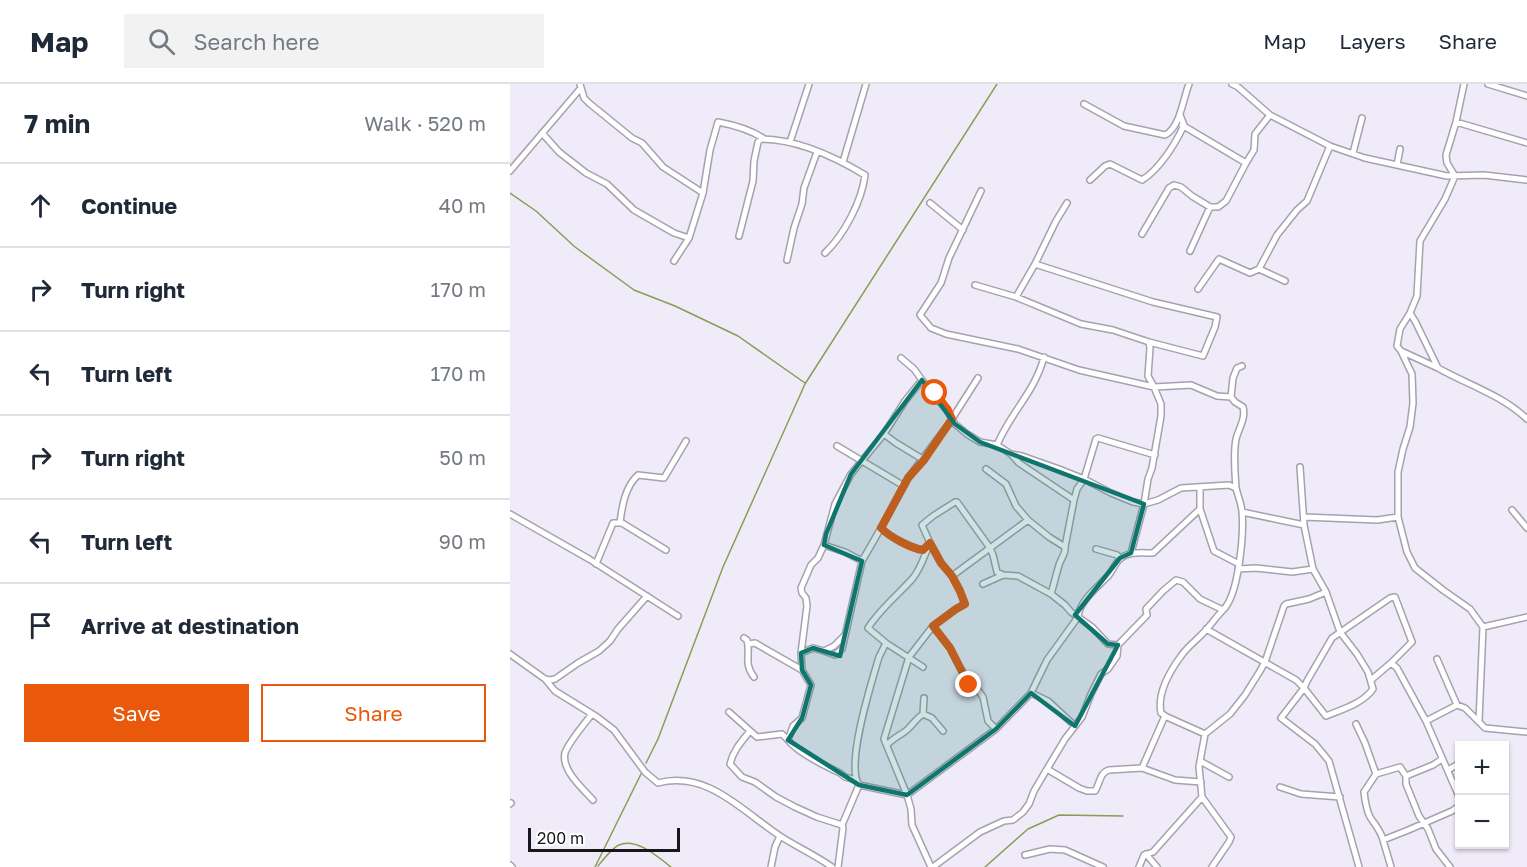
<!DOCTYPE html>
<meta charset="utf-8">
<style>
:root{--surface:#fff;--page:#f2f2f3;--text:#1f2937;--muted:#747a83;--line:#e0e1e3;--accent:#ea580c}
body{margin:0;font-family:"Golos Text",sans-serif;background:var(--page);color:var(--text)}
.controls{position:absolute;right:18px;bottom:18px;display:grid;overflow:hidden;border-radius:0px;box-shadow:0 2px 4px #0004}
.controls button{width:54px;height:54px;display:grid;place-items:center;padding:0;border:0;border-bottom:2px solid var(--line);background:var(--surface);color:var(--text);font:30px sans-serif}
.scale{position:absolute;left:18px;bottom:15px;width:152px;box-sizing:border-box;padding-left:6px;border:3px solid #18161b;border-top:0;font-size:16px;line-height:21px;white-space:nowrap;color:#18161b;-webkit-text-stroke:4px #fff;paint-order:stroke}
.stop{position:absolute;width:18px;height:18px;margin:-14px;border:4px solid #ea580c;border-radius:50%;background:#fff}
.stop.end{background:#ea580c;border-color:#fff;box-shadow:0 2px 6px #0008}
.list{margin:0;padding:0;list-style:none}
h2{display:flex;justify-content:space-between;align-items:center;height:78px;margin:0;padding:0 24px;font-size:26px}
h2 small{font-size:20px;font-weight:400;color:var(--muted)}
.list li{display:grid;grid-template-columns:39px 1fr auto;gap:18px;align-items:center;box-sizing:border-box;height:84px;padding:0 24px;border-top:2px solid var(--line)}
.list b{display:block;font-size:22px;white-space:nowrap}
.list em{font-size:20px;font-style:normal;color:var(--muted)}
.actions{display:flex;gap:12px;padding:18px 24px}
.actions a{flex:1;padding:14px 0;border:2px solid var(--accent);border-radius:0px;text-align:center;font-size:21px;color:var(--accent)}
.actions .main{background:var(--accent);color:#fff}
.icon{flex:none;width:33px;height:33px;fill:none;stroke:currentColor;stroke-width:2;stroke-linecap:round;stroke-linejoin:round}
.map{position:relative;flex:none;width:1017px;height:783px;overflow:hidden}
header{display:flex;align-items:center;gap:36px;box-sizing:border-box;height:84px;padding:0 30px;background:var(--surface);border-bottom:2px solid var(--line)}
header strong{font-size:28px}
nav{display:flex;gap:33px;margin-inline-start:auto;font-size:21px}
.search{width:420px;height:54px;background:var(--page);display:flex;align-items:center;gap:15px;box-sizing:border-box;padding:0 21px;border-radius:0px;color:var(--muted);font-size:22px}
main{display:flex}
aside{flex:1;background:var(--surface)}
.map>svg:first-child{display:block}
</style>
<header>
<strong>Map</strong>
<div class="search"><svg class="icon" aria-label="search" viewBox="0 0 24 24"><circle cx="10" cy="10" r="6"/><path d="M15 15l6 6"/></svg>Search here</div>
<nav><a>Map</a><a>Layers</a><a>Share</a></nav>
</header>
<main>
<aside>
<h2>7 min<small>Walk · 520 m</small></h2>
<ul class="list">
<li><svg class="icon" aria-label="ahead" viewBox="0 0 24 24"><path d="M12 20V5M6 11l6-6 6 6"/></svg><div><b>Continue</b></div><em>40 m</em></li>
<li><svg class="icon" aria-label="right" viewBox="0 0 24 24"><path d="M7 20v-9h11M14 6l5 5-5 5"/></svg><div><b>Turn right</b></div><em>170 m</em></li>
<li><svg class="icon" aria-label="left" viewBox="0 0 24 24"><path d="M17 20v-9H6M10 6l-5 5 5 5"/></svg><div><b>Turn left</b></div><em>170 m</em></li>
<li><svg class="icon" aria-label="right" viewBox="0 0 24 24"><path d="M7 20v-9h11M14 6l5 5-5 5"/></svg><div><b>Turn right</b></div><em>50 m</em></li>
<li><svg class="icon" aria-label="left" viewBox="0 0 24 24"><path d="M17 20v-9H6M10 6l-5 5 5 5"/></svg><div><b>Turn left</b></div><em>90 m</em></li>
<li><svg class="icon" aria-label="arrive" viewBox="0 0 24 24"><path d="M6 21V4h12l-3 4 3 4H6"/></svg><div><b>Arrive at destination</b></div></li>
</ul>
<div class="actions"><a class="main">Save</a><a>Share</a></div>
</aside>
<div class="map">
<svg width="1017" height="783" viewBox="0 0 1017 783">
<rect width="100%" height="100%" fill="#f0ebf9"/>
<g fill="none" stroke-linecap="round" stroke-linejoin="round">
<path stroke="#8a9d54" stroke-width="1.5" d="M0 109 26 127 65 163 124 206 165 222 228 252 295 299
M136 679 148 655 213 483 295 300 487 0
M88 782C93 776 102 764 109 761 126 753 148 773 161 783
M85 783 131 690
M475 783 518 745 549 731 613 732"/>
<defs>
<path id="minor" d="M70 0 74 14 79 19 122 54 132 59 153 83 193 109 179 154 164 177
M722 0 728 3 760 31 820 62 855 74 937 92 974 91 1017 96
M954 0 946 38 936 71 937 79 945 92 935 115 910 157 907 212 900 229 890 245 887 262 891 267 902 290 903 319 900 343 893 365 888 388V433L897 468 905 484 933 506 960 525 973 543 969 637
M978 0 1017 12
M574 20 614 42 655 51C670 44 673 15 679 0
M946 38 1017 59
M672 41 736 79
M32 49 49 68 76 89 97 100 124 126 164 149 179 154
M280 58 299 0
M843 69 852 34
M333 78 356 0
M887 81 890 65
M0 87 70 5
M580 96 595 82 600 80 632 96C649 86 666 59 674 41L670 31
M471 107 439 174 431 199 410 231 421 244 436 250 508 265 569 286 644 303 681 301 707 312 721 313 723 294 727 284 732 282
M193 109 200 66 208 38C224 41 239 45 253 54
M420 119 453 146
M632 150 659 104 664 101 671 103 682 112 700 123H708L716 117 736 79 744 66 745 50 760 31
M229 152 243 97 244 77 248 58 251 55C287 55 325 73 355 91 352 117 334 151 315 169
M680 167 700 123
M277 176 284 144 292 120 294 104 307 68
M525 180 643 218 707 233 705 243 693 272 639 258
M775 197 749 185 767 151 787 126 797 117 820 62
M465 201 506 213 571 240 603 246 639 258 640 264 638 292 644 303 651 320V332L642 384 638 395 634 420 621 469
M688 205 709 175 740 189 749 185
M506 213 525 180 546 137 557 119
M891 267 928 284 905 237 900 229
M928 284C958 301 992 311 1017 335
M412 296 437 326 445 340 457 350 470 358 487 361 501 370 509 379 564 416
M721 313 725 318 733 323C736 334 729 344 726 355 723 371 725 388 726 404
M374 350 386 359 414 376
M487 361C500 329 525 308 534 273
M327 362 394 402
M790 383 794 441 803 485 816 508 830 548 847 570 858 588 863 605C852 620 833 625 816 632L794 604 771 634 805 660 819 677 849 783
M476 385 496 400 506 422 518 436 539 453 555 463
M690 403V425L704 467 729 480
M1002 426 1017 444
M732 428 794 441
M0 430 79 475 168 532
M794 433 867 436 888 433
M518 436 480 464 483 471 487 488 493 491 508 492 541 510 555 521 561 528 582 543 598 560 608 561
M110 439C112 422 115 403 128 391L154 394 176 357
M314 461 335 468 352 477
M586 465 607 471 610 474
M86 480 103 439H112L156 466
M728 485 746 484 782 488 803 485
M442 492 480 464 447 418H445L423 432 412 441 420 459 413 466C401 464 380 453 371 444L398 394 438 341 468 294
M473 500 493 491
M541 510C544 500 546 491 549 481 551 474 556 470 555 463L564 416 567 405 574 395 586 355 588 354 645 371
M423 542 440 564 459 601 468 606 473 613 478 637 486 645
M973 543 1017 533
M696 545 786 596 794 604 797 597 822 554 880 514 885 513 902 558 881 579
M234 554 237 556C241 570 233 579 244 593
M376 559 358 544C370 525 388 511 403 494 411 484 415 470 420 459L431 479 442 492 450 507 455 520 446 525 423 542 399 573 374 655 397 711 401 725 402 741 421 783
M239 560 245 559 292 586
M314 567 325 571 332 565 352 477 371 444
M291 569 303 564 314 567 324 562 334 552
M0 570 35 595 40 596 45 595 68 579 89 567 100 557 108 545 137 512
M927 575 947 621
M35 595 45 607 87 633 104 646 135 688 148 699C198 686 233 728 270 752 287 763 305 771 322 783
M861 596 881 579 887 584 916 637 950 715
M521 609 538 617 565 642
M219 628 247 653 272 650 278 656
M82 630C75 639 58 659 55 669 51 686 73 705 83 716
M413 630 414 614
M657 633 651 629C647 610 660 587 671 572 677 563 687 556 694 548 701 541 706 533 713 526
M916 637 947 621 955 624 975 644 1017 648
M846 640 855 659 866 690
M240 647C231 658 223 667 220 680L232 693 245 698 266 713 285 723 307 733 332 741
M377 661C383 654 393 650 398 645 404 639 407 634 413 630L422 634 433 647
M932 675 923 681 896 692V700L909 732 918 745 926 765 940 783
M690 677 719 693
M632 684 654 634 657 633 695 650
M537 685 569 704 577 707H585C590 700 589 689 599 686L632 684 665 696 691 698
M938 686 950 679
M346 696 335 693 330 689C315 682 288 669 278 656L283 642 292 634 301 601 292 586 291 569 297 522 296 514 292 509 291 504 301 481 308 474 314 461 325 420 341 390 374 350 395 317 412 296 404 285 391 274
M349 701 397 711 486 645 521 609 537 576 568 533C569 517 589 502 599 491 603 486 605 479 610 475 618 467 632 469 643 469L690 425
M770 703 791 710 830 713
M692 713 721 753 719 758 702 783
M0 720 1 719
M873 756C871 747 865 741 860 733 856 725 855 717 854 708L866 690 890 683 896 692
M636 770 647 783
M515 771 540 765 555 766 593 783
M0 781 2 783
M261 783 265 763 270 752
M328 783 333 744 332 741 349 701C335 681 362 597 369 573L376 559 413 583
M423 783 470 748 494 737 503 736 513 728 519 720 524 707 537 685 555 655 572 633 581 610 591 590 598 585 607 572 608 561 637 531 636 525 653 507 666 496 673 498 690 515 713 526C729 511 734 449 732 427 731 419 728 412 726 404L719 401 671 404 648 416 634 420 623 418 601 409 574 395 549 385 512 372 501 370
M629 783 634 771 643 768 692 713 689 683 695 650 720 630 735 611 750 587 755 578 774 522 776 520 799 515 816 508
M881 783 873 756 896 747 942 727 949 722 950 716"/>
</defs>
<use href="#minor" stroke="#a6a1ae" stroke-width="8"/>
<use href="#minor" stroke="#fff" stroke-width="5"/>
</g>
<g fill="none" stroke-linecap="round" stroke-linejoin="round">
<path stroke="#ea580c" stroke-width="8" d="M425 309 438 326 442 335 414 376 398 394 371 444C380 453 400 464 413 466L420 459 431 479 442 492 450 507 455 520 446 525 423 542 440 564 459 601"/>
</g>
<path fill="#0f766e" fill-opacity="0.2" stroke="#0f766e" stroke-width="4.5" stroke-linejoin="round" d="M412 296 445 340 470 358 634 420 621 469 610 474 565 531 598 560 608 561 565 642 521 609 486 645 397 711 349 701 278 656 292 634 301 601 292 586 291 569 303 564 330 572 352 477 314 461 316 450 341 390Z"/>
</svg>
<div class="controls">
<button>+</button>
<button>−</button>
</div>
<div class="scale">200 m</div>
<div class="stop" style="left:425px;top:309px"></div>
<div class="stop end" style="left:459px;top:601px"></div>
</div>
</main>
